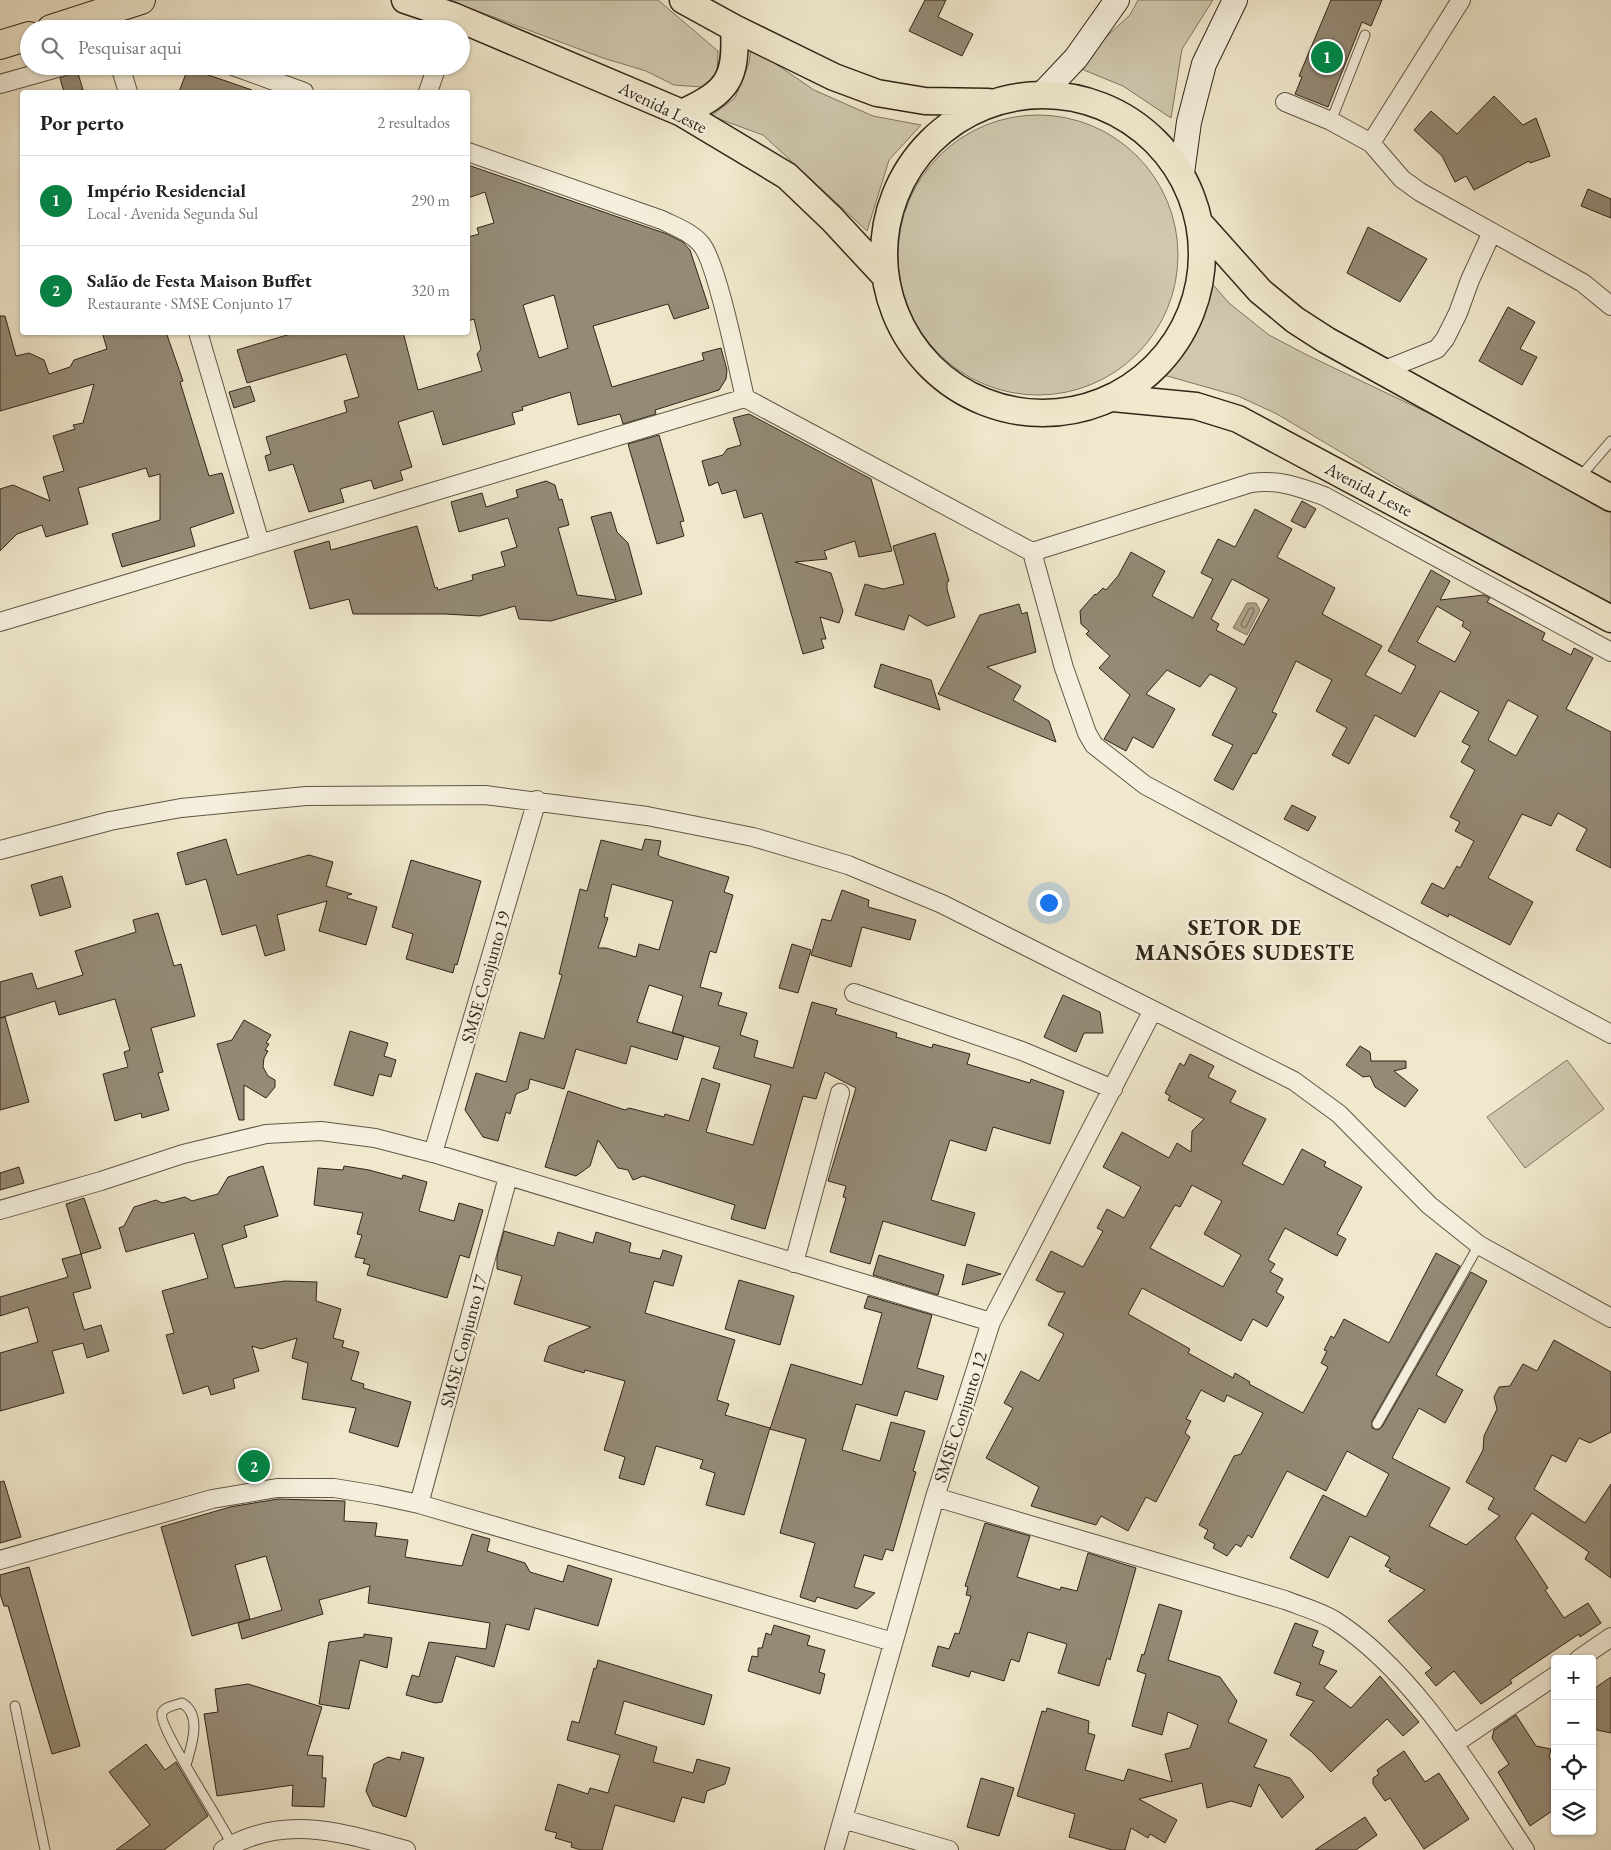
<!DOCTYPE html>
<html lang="pt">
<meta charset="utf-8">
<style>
:root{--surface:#fff;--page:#f2f2f2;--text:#222;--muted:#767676;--line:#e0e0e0;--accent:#0b8043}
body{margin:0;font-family:"EB Garamond",serif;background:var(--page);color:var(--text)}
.controls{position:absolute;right:15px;bottom:15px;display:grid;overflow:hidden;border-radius:5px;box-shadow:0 1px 4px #0004}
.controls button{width:45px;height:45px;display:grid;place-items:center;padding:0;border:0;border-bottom:1px solid var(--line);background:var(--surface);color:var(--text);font:25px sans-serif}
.you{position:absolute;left:1048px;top:902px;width:18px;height:18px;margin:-12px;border:4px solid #fff;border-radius:50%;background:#1a73e8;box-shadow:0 0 0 8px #1a73e833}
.badge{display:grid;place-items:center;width:32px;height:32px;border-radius:50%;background:var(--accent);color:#fff;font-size:16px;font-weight:700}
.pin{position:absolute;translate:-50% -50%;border:2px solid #fff;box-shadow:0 1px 5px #0006}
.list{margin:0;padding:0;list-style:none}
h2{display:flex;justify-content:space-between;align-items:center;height:65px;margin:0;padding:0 20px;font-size:21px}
h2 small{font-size:16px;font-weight:400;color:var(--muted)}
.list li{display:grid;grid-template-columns:32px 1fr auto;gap:15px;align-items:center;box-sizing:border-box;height:90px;padding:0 20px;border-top:1px solid var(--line)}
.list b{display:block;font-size:19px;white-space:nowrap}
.list p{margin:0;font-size:16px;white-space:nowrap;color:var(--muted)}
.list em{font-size:16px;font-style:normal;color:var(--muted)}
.icon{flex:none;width:28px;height:28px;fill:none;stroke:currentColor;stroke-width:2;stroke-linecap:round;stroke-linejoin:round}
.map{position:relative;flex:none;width:1611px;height:1850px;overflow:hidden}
.search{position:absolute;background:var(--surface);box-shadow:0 1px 4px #0004;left:20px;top:20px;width:450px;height:55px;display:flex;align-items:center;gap:12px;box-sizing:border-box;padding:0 18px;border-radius:28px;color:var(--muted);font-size:19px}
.panel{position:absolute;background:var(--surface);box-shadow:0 1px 4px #0004;left:20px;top:90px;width:450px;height:245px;border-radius:5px}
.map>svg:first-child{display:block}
</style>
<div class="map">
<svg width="1611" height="1850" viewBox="0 0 1611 1850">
<rect width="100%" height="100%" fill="#f0e8cd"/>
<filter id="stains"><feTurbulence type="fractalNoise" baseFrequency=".004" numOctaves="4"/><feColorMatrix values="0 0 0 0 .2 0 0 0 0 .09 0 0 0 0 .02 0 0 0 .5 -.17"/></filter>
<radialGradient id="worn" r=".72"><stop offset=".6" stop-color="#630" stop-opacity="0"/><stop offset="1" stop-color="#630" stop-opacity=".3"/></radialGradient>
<path fill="#cfc7ae" stroke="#807663" d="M448 0H658L718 51 717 77 702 87 674 85 646 71 603 58Z
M1138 0H1213L1182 49 1171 118 1123 86 1074 66 1130 15Z
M751 47 814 90 873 116 921 125 889 160 867 231 763 135 711 116 735 98 749 63Z
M898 255a140 140 0 1 1 280 0a140 140 0 1 1-280 0Z
M1209 280 1229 303 1269 335 1307 355 1537 465 1611 509V603L1493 543 1277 414 1238 396 1160 374C1187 349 1200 316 1209 280Z
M1567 1060 1604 1109 1525 1168 1487 1117Z"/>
<path fill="#afa68f" stroke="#7c725f" d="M1247 603H1256L1260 610 1247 635 1233 628Z"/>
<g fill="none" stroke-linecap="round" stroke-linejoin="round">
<path stroke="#706654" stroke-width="1" d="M1253 608 1254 611 1246 627H1242L1241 624 1249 609Z"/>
</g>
<path fill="#948a76" stroke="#302518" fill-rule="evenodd" d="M925 0H946L938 17 973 34 962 56 909 31Z
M1331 0H1382L1371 26 1362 22 1328 107 1295 94 1302 77 1299 76Z
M188 68 252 90V92H179Z
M77 70 83 90 64 92 60 78Z
M1494 96 1523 125 1536 118 1550 156 1530 163 1529 161 1474 190 1466 176 1455 182 1442 156 1414 130 1431 111 1457 134Z
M468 165 667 234 683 242 690 250 709 308 674 319 668 304 593 326 612 387 704 360 702 353 721 348 727 370 726 379 719 390 655 410 656 414 623 424 620 414 578 425 570 392 522 407 523 410 512 413 515 424 443 445 433 411 398 422 412 467 400 471 403 480 374 489 371 480 340 489 344 502 309 512 293 464 269 471 265 456 271 454 266 437 347 412 344 401 359 397 346 354 247 383 237 350 297 332H403L418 390 482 371 477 354 481 349 474 319 468 321V237L479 234 477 228 494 223 485 192 468 198ZM554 295 568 348 539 358 523 305Z
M1588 189 1611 199V218L1581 206Z
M1368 227 1427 259 1400 302 1347 273Z
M1508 307 1535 322 1520 349 1537 357 1522 385 1479 361Z
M0 316H5L16 356 29 353 44 360 49 374 70 367 74 360 107 349 102 332H166L183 381 180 382 209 476 222 473 234 513 190 528 195 546 122 567 112 534 160 520V474L149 477 146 468 78 488 88 524 46 537 42 525 17 534 0 551V489L13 485 50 501 43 477 64 471 53 436 75 429 73 425 83 423 94 384 0 411Z
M250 386 255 401 234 408 229 392Z
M749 414 871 479 892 551 859 557 855 541 824 551 827 559 795 562 831 573 843 611 839 623 820 617 826 639H821L824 648 803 654 762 513 744 518 736 490 722 494 718 482 709 486 702 461 723 455 727 449 741 445 733 418Z
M659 435 684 521 680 522 684 536 657 544 628 444Z
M546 481 555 485 559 500 562 499 569 525 558 528 577 595 616 600 591 517 611 512 617 532 628 543 642 594 551 621 519 619 515 606 480 616 445 614H353L349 599 310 609 294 551 329 541 331 550 417 526 435 588 437 587 438 590 473 580 472 575 505 566 501 552 517 547 508 518 459 532 451 502 482 493 486 507 518 497 516 490Z
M1302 501 1316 509 1305 528 1291 521Z
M1255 509 1292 529 1277 557 1335 588 1322 614 1382 646 1365 675 1401 694 1416 666 1388 651 1431 570 1450 581 1440 600 1484 595 1490 598 1487 602 1545 633 1542 640 1571 655 1574 648 1593 658 1566 709 1611 732V868L1576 850 1587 829 1558 813 1551 826 1522 814 1488 878 1533 902 1510 945 1449 914 1448 917 1421 903 1432 883 1444 889 1457 866 1460 868 1474 841 1455 831 1460 822 1450 817 1475 770 1461 762 1470 746 1462 742 1479 712 1440 691 1415 737 1375 715 1349 764 1332 755 1347 728 1316 711 1332 680 1296 661 1272 712 1277 714 1256 754 1253 753 1233 790 1214 780 1233 745 1212 735 1237 688 1210 674 1200 687 1167 670 1146 694 1175 709 1153 748 1133 737 1126 751 1104 739 1130 695 1099 668 1110 656 1086 634 1089 631 1081 624 1080 611 1095 594 1096 595 1103 588 1106 590 1118 576 1131 552 1165 571 1152 596 1193 618 1213 579 1201 573 1218 539 1235 547ZM1232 579 1269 599 1244 645 1216 630 1219 624 1211 619ZM1437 606 1464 622 1462 626 1471 632 1455 662 1417 642ZM1508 700 1538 716 1516 756 1488 740Z
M935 533 949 581 947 582V589L955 617 927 626 909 615 904 630 855 615 865 584 883 589 904 584 893 546Z
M1019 604 1022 614 1027 612 1036 652 987 667 1021 686 1013 700 1049 721 1056 742 938 694 980 615Z
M881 664 931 680 940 710 874 687Z
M1292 805 1316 817 1308 831 1284 819Z
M226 839 237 875 309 855 333 862 326 886 352 894 348 895 347 898 377 907 366 945 319 931 327 901 277 915 285 950 265 956 256 925 222 935 206 879 186 885 177 853Z
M645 839 661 841 658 855 661 857 729 877 724 892 733 895 716 953 710 951 700 987 722 993 718 1005 747 1013 740 1035 758 1041 754 1057 793 1068 812 1002 837 1009 835 1014 897 1033 896 1037 932 1048 933 1044 970 1054 967 1064 1030 1083 1031 1079 1064 1091 1050 1144 993 1127 986 1151 950 1140 931 1200 975 1213 965 1246 883 1221 870 1264 830 1252 846 1198 843 1197 846 1186 828 1181 856 1088 825 1072 816 1099 803 1096 765 1229 731 1219 735 1205 643 1176 633 1180 628 1170 618 1168 598 1140 590 1166 576 1176 545 1167 568 1091 625 1110 629 1108 664 1117 665 1114 689 1121 702 1078 720 1084 706 1132 753 1145 771 1085 713 1068 720 1047 672 1033 683 996 649 985 637 1022 684 1036 677 1060 631 1046 626 1064 576 1049 564 1089 530 1079 528 1089 516 1094 510 1114 506 1112 498 1141 483 1137 465 1110 476 1073 506 1082 520 1032 544 1039 562 975 559 974 580 889 587 891 601 840 642 850ZM612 884 673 901 659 950 639 944 636 957 606 948H598L608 918 604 917Z
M411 860 481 881 457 965 455 964 453 973 406 959 413 934 392 927Z
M62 876 71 907 40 916 31 885Z
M842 890 869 900 868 907 916 920 910 940 862 927 851 967 811 955 822 919 831 921Z
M158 913 174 966 181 964 195 1016 151 1028 163 1072 158 1073 169 1110 142 1118 141 1113 115 1121 103 1074 128 1067 124 1052 130 1050 115 999 59 1015 55 1001 0 1018V982L32 973 37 989 83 975 75 951 136 932 133 920Z
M792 944 811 950 798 993 779 988Z
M1063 995 1100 1012 1103 1033H1084L1076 1052 1044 1037Z
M5 1017 29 1102 0 1110V1018Z
M244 1020 271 1035 266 1043 269 1044 265 1050 268 1051 264 1058 263 1067 268 1076 275 1080V1087L266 1098 244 1085V1120H239L217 1044 232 1040Z
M350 1031 388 1043 384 1056 396 1060 391 1077 379 1074 373 1096 334 1085Z
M1360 1046 1370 1052 1371 1061H1406V1068L1394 1071 1418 1090 1405 1107 1375 1087 1370 1076 1363 1077 1346 1065Z
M1190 1054 1214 1066 1208 1077 1236 1091 1230 1102 1266 1119 1242 1164 1283 1185 1302 1149 1326 1162 1324 1166 1362 1187 1337 1234 1346 1239 1337 1256 1285 1228 1268 1260 1275 1264 1270 1272 1283 1279 1276 1292 1284 1297 1267 1327 1253 1319 1241 1341 1142 1288 1128 1314 1190 1349 1188 1353 1233 1378 1235 1373 1250 1382 1249 1384 1303 1413 1328 1367 1321 1363 1327 1351 1324 1350 1331 1336 1334 1338 1344 1319 1389 1343 1436 1253 1460 1266 1372 1421V1428L1378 1430 1382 1427 1471 1272 1487 1281 1436 1375 1463 1390 1445 1423 1419 1408 1392 1458 1450 1488 1429 1526 1466 1545 1500 1516 1488 1509 1494 1498 1466 1482 1483 1450 1484 1436 1497 1409 1494 1397 1499 1387 1510 1386 1523 1364 1537 1371 1554 1340 1611 1372V1432L1590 1443 1579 1438 1566 1462 1552 1455 1534 1489 1585 1523 1611 1484V1578L1585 1559 1589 1552 1532 1513 1515 1538 1548 1588 1545 1590 1564 1618 1588 1603 1601 1623 1580 1637 1579 1634 1510 1680 1512 1683 1481 1704 1454 1671 1436 1686 1425 1673 1432 1668 1388 1621 1425 1590 1389 1571 1391 1569 1385 1566 1390 1557 1350 1536 1328 1578 1290 1558 1323 1495 1366 1517 1389 1474 1347 1451 1326 1491 1287 1471 1252 1538 1248 1535 1241 1547 1236 1544 1227 1556 1213 1548 1215 1544 1204 1538 1208 1530 1199 1525 1234 1456 1241 1454 1263 1413 1227 1395 1224 1402 1201 1390 1186 1419 1191 1421 1185 1433 1190 1437 1156 1502 1146 1497 1128 1531 1101 1516 1096 1525 1031 1506 1039 1487 986 1458 1013 1408 1004 1403 1021 1371 1039 1381 1064 1334 1048 1325 1065 1292H1058L1036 1280 1051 1251 1083 1267 1103 1231 1097 1228 1107 1209 1124 1218 1141 1187 1103 1167 1122 1132 1169 1158 1177 1143 1191 1152 1192 1131 1204 1119 1168 1100 1170 1096 1165 1093 1180 1063 1184 1066ZM1192 1185 1222 1201 1204 1234 1241 1255 1223 1287 1150 1248 1175 1205 1180 1207Z
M263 1166 278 1216 244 1226 247 1237 222 1245 235 1288 285 1281 317 1282 316 1301 341 1309 333 1338 344 1341 342 1347 359 1352 351 1380 364 1384 363 1388 411 1402 398 1447 349 1432 356 1408 302 1399 308 1363 292 1358 297 1338 261 1349 252 1346 259 1371 233 1379 235 1388 211 1395 208 1386 183 1394 166 1335 174 1333 162 1291 208 1278 194 1233 126 1252 119 1228 124 1226 134 1207 156 1200 162 1203 185 1197 192 1201 218 1194 228 1177Z
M344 1166 369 1170 402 1179 403 1175 427 1182 419 1211 454 1221 459 1203 483 1210 469 1258 460 1255 447 1298 367 1275 370 1265 363 1263 365 1259 355 1257 362 1235 357 1234 363 1213 314 1205 318 1168 343 1170Z
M19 1167 24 1183 0 1190V1173Z
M84 1198 101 1248 81 1254 91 1288 73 1293 84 1330 101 1325 109 1351 87 1358 83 1343 52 1351 64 1393 0 1411V1353L38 1342 28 1307 0 1316V1297L68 1277 62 1259 81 1254 66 1204Z
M504 1231 554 1246 558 1232 593 1243 596 1232 631 1243 629 1252 660 1259 663 1250 682 1256 673 1286 654 1281 645 1313 735 1340 717 1400 729 1404 725 1415 770 1428 744 1515 706 1505 715 1473 700 1468 703 1460 656 1446 644 1485 619 1478 625 1457 604 1450 625 1381 585 1370 584 1373 544 1361 549 1346 591 1327 514 1304 522 1276 497 1269V1256Z
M879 1255 944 1275 938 1295 873 1275Z
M967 1264 1001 1274 962 1285Z
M739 1280 794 1296 780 1345 725 1329Z
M868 1296 932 1315 917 1368 944 1376 937 1400 905 1391 897 1416 856 1404 842 1450 880 1461 891 1422 925 1431 913 1471 916 1472 893 1551 886 1549 882 1560 864 1555 854 1587 875 1593 857 1609 817 1597 815 1602 800 1597 815 1543 780 1533 806 1439 770 1429 791 1364 862 1385 882 1313 864 1308Z
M4 1481 21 1537 0 1543V1482Z
M278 1499 345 1501 344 1521 377 1523 375 1536 408 1540 405 1557 462 1566 472 1534 490 1539 487 1551 525 1563 530 1572 563 1582 568 1565 612 1579 598 1626 535 1608 529 1630 506 1624 494 1667 456 1656 442 1702 435 1703 406 1695 412 1675 419 1677 429 1642 486 1649 490 1623 368 1603 370 1586 319 1600 323 1614 242 1639 238 1623 282 1610 266 1556 235 1565 250 1619 192 1636 161 1527 230 1507Z
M985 1523 1030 1536 1017 1577 1060 1590 1061 1587 1077 1591 1088 1553 1136 1568 1110 1660 1107 1658 1099 1686 1058 1673 1067 1644 1028 1632 1019 1662 1011 1659 1004 1681 971 1671 969 1677 932 1666 938 1646 949 1649 955 1633 959 1634 971 1596 966 1595 968 1587 965 1586Z
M29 1567 80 1746 52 1754 8 1606H4L0 1594V1575Z
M1159 1604 1182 1611 1168 1660 1220 1677 1237 1701 1228 1722 1267 1740 1254 1767 1290 1778 1304 1797 1282 1818 1259 1784 1251 1807 1231 1801 1207 1808 1202 1783 1139 1799 1177 1820 1165 1843 1150 1834 1148 1838 1131 1828 1125 1850H1112L1069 1837 1075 1814 1017 1796 1042 1711 1046 1712 1047 1708 1089 1721 1088 1733 1095 1735 1085 1770 1124 1781 1128 1769 1172 1782 1165 1754 1190 1748 1198 1725 1168 1712 1162 1735 1132 1726 1146 1674 1137 1671 1142 1654 1144 1655Z
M1295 1623 1318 1631 1312 1646 1324 1651 1319 1664 1337 1671 1324 1688 1351 1708 1380 1676 1419 1722 1403 1736 1387 1719 1331 1772 1312 1752 1290 1735 1314 1701 1296 1695 1301 1683 1274 1673Z
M774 1625 810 1636 807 1645 825 1650 819 1672 825 1674 820 1694 748 1671 752 1656 758 1657V1648H762L766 1633 771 1635Z
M364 1634 392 1638 387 1668 360 1660 349 1709 319 1704 329 1642 364 1637Z
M598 1660 712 1695 704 1725 624 1701 615 1734 657 1747 653 1762 693 1773 697 1759 730 1768 725 1784 707 1791 704 1803 682 1797 674 1822 615 1805 602 1850H581L571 1847 572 1843 555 1838 557 1833 545 1830 558 1784 588 1794 590 1788 608 1793 620 1755 567 1740 572 1721 579 1723 594 1668 596 1669Z
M1611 1677V1733L1592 1729V1690Z
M248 1684 322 1707 307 1755 323 1756 322 1778H326L324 1807 292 1806 293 1785 217 1796 204 1714 218 1712 215 1689Z
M1516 1715 1536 1746 1551 1749 1549 1757 1555 1766V1809L1530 1826 1498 1772 1509 1764 1492 1738 1494 1730Z
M146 1744 165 1770 176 1762 208 1816 164 1850H116L150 1825 109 1772Z
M1404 1751 1425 1782 1439 1773 1469 1819 1424 1849 1390 1798 1385 1801 1373 1784V1778L1379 1774 1377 1770Z
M402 1752 424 1758 406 1817 373 1806 366 1791 374 1764 388 1757 400 1760Z
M981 1778 1014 1788 999 1836 967 1827Z
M1365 1817 1377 1835 1356 1850H1315Z"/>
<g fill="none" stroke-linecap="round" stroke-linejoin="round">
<defs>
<path id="service" d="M1331 121 1365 35
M1580 477 1611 441
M1377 1424 1479 1245
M15 1706 45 1850
M186 1765C191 1747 203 1715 182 1703 176 1705 165 1706 162 1713 157 1726 223 1824 232 1845"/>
<path id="minor" d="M120 66 128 92
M233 66 304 92
M0 84 64 66
M428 92 437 66
M1285 102 1331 121 1371 143 1402 179 1420 192 1583 283 1611 306
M1371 143 1461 0
M468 152 662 220C676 227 691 232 701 244 717 262 738 368 745 398
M198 332 260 543
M1382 371 1437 349 1445 339 1458 313 1470 280 1492 232
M1032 552 1251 483C1278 479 1299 487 1324 496L1611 652
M0 622 745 398 1032 552 1064 668 1087 733 1094 745 1145 785 1611 1034
M0 850 110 821 181 808 306 796 485 795 647 816 753 837 848 865 942 904 1294 1081 1339 1114 1429 1205 1479 1245 1611 1318
M854 993 1022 1051 1113 1089
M433 1153 537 800
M0 1210 101 1181 183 1154 266 1134 321 1131 375 1138 433 1153 991 1322
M794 1263 840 1093
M935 1497 1285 1600C1300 1606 1319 1611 1334 1620 1414 1671 1473 1772 1525 1850
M419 1504 508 1177
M0 1560 212 1499 277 1488H334L377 1495 419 1504 893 1642
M1579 1659 1611 1637
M1454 1744 1555 1676
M843 1819 949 1850
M223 1850C284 1813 343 1833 406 1850
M834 1850 935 1497 991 1322 1153 1010"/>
<path id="secondary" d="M1044 92 1076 58 1117 0
M1182 173 1189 122 1204 64 1235 0"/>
<path id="primary" d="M405 0 453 16 682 113 787 176 832 219 884 275
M683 0 734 28 834 77 877 93 925 101 988 102
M884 254a159 159 0 1 1 318 0a159 159 0 1 1-318 0Z
M682 113C728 92 737 79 734 28
M1201 225 1260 291 1295 320 1326 340 1611 498
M1113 398 1196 406 1238 419 1611 619"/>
<path id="trunk" d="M51 29 141 0
M0 45 29 36"/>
</defs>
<use href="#service" stroke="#605645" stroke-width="11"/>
<use href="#minor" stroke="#605645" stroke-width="20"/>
<use href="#secondary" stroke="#302518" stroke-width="26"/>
<use href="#primary" stroke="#302518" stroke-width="29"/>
<use href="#trunk" stroke="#302518" stroke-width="30"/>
<use href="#service" stroke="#f5f0de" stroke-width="9"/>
<use href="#minor" stroke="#f5f0de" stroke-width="18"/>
<use href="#secondary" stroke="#f5f0de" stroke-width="24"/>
<use href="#primary" stroke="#f0e8cd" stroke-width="26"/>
<use href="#trunk" stroke="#f0e8cd" stroke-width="28"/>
</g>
<g text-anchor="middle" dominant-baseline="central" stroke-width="5" stroke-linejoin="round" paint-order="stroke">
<g font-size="18" fill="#302518" stroke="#f5f0de">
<text transform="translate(663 107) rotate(26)">Avenida Leste</text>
<text transform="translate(1369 489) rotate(28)">Avenida Leste</text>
<text transform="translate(485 977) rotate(-74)">SMSE Conjunto 19</text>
<text transform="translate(463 1341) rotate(-75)">SMSE Conjunto 17</text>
<text transform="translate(960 1417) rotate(-72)">SMSE Conjunto 12</text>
</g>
<g font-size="22" font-weight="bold" letter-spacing="1" fill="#302518" stroke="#f5f0de">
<text x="1245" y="927">SETOR DE<tspan x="1245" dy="25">MANSÕES SUDESTE</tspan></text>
</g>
</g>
<rect width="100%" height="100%" filter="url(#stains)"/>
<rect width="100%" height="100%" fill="url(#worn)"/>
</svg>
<div class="controls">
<button>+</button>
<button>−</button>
<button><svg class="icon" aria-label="locate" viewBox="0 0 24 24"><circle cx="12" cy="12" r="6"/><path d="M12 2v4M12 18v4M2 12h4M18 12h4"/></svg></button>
<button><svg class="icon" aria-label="layers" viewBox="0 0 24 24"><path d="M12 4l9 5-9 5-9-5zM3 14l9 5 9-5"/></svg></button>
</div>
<div class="you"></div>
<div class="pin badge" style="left:1327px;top:57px">1</div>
<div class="pin badge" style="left:254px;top:1466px">2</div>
<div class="search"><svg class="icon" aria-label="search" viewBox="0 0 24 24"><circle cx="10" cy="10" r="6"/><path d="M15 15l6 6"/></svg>Pesquisar aqui</div>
<section class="panel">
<h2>Por perto<small>2 resultados</small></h2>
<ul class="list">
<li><span class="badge">1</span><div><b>Império Residencial</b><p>Local · Avenida Segunda Sul</p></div><em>290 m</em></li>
<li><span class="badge">2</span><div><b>Salão de Festa Maison Buffet</b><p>Restaurante · SMSE Conjunto 17</p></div><em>320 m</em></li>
</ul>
</section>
</div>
